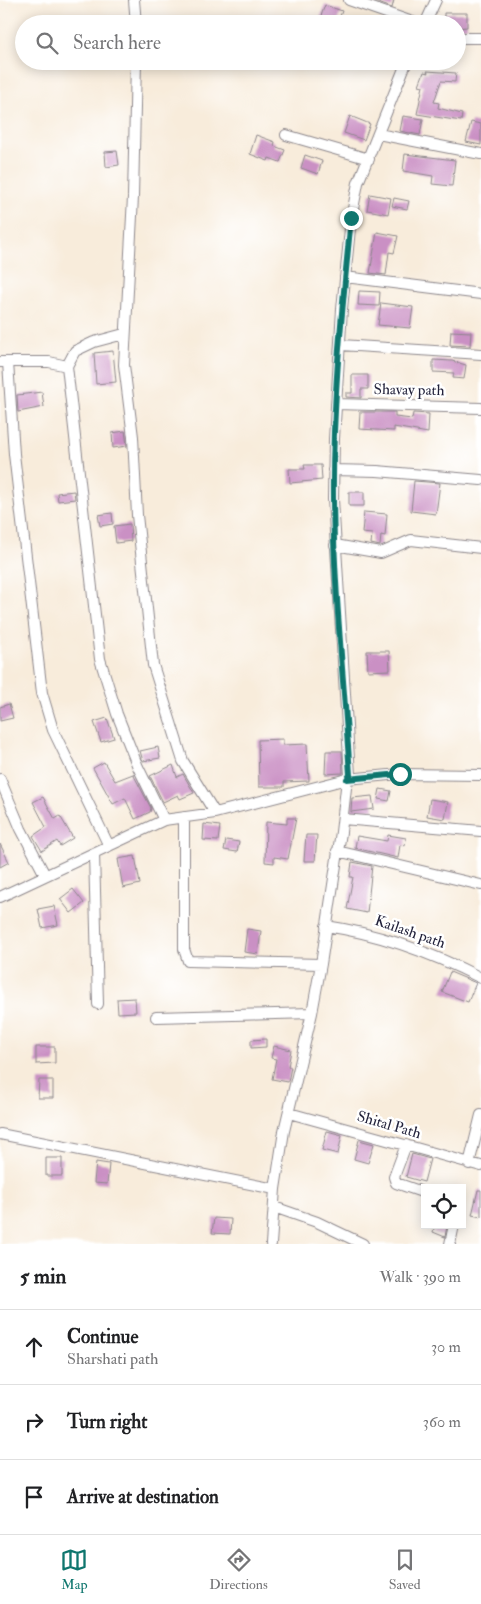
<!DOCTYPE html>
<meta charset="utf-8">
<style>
:root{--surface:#fff;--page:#f2f2f2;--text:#202124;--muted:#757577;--line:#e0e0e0;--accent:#0f766e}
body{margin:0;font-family:"IM FELL Double Pica",serif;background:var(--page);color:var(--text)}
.controls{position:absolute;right:15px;bottom:15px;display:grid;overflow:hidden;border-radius:0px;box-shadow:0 2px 12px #0003}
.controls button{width:45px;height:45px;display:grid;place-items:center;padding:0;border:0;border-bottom:1px solid var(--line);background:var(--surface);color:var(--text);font:25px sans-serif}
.stop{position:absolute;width:15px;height:15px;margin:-11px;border:4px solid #0f766e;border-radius:50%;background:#fff}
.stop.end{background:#0f766e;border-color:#fff;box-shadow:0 1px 5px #0008}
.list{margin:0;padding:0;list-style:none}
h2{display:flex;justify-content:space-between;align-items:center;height:65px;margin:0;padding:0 20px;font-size:21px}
h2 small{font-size:16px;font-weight:400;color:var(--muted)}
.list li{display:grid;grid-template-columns:32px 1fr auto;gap:15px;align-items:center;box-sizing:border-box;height:75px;padding:0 20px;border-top:1px solid var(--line)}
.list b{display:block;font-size:19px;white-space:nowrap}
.list p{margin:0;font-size:16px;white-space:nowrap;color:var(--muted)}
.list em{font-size:16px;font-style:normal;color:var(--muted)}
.icon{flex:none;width:28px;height:28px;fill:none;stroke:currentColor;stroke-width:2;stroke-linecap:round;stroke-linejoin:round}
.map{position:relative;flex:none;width:481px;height:1244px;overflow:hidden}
.search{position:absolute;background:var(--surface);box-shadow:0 2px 12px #0003;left:15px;right:15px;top:15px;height:55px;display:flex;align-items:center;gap:12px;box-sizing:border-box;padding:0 18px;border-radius:28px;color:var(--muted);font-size:19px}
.sheet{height:290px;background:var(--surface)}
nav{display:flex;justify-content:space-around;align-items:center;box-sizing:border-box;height:70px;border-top:1px solid var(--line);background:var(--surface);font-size:14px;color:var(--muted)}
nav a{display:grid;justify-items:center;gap:2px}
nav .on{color:var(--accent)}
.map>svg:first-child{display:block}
</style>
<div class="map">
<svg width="481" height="1244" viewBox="0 0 481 1244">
<rect width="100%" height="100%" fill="#fff"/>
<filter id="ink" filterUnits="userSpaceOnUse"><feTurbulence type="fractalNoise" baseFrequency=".02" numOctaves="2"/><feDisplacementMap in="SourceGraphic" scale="10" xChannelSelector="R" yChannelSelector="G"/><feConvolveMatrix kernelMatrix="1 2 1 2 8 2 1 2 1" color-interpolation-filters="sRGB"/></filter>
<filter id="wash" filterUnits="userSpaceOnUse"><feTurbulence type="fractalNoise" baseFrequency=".0096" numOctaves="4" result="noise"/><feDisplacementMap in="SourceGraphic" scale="20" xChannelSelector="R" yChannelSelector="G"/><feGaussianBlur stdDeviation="1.12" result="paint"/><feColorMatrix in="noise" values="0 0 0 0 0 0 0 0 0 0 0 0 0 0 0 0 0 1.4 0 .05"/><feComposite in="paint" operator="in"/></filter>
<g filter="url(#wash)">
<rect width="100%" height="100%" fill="#f8ecdb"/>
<g id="blocks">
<path fill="#ca90c4" d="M370 0H394L392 8Z
M325 5 342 11 337 24H318Z
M444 13H467V27L457 28V24H444Z
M427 71 456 73 455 82 441 81 434 102 439 103 438 108 462 114 461 121 417 114 423 86 419 85 424 72 428 73Z
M350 116 370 124 364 140 344 133Z
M403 116 423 119 420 135 400 131Z
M471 122 481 124V145L466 142Z
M256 135 275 142 274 146 285 150 280 162 269 158 268 161 250 154Z
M117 151 119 165 106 167 105 152Z
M405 154 455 160 452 186 432 184 433 176 403 171Z
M305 155 322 161 318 174 301 168Z
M370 194 391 198 388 214 367 210Z
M394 198 409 201 407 209 392 206Z
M377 232 398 236 394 253 389 252 386 275 370 273Z
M359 291 380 292 379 306 358 305Z
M381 303 413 307 410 328 378 325Z
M451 331 471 332 470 346 450 345Z
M113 351 116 382 96 384 94 353Z
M433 360 452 361 466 365 464 379 453 378 454 373 433 372Z
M352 375H368V389H361V398L346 397V393H352Z
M42 392 44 407 18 412 17 395Z
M360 412H395V417L412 419 413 413 429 414 428 433 394 427V431L359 429Z
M125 431 127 446 113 448 112 433Z
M304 465H321L322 480 290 483 289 469H305Z
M414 481 440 483 436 514 411 511Z
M74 491 75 499 58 501 57 493Z
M349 492H364V506H349Z
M364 512 387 514 385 536 381 535 380 546 371 544 372 534 362 533Z
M112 513 113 524 100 526 98 515Z
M130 524 131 541 116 543 114 526Z
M367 651H389L390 670 368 671Z
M9 704 13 718 0 721V707Z
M107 718 114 738 101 742 94 722Z
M283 739V745L307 744 309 781 284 782V787H259L258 740Z
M158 747 160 758 143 761 140 751Z
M326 751H342L343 773 325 774Z
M104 762 115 781 133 774 151 808 150 812 135 819 125 798 113 804 93 768Z
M173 765 177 777 183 774 194 793 180 799 178 795 163 802 150 776Z
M380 789 391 791 389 801 378 799Z
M372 796 374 809 351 812 352 798Z
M43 797 55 819 60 816 73 838 60 846 57 841 42 851 33 836 46 827 33 802Z
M430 799 448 802 445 819 427 816Z
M287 818H296L288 859 274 857V863L265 862 266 822 287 824Z
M204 824 220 826 218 841 203 840Z
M306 835H317L315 861H304Z
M388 835 406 838 405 846 400 845 398 858 355 848 357 836 387 841Z
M226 840 239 842 237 852 224 850Z
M0 844 9 862 0 867Z
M135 856 140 884 123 888 118 859Z
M352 862 372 866 367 913 347 909 353 877H350Z
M73 889 84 903 71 913 60 899Z
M54 906 58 925 42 928 38 909Z
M247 929 261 931 258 954 244 952Z
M450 972 476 983 468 1002 442 992Z
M135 998 136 1012 118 1013 117 999Z
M266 1039V1047L251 1048V1040Z
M274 1046 291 1050 288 1067H291L288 1082 272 1079 276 1059 271 1058Z
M36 1047H55V1063L36 1064Z
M39 1080H53V1098H38Z
M327 1131 342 1135 338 1154 322 1150Z
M359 1140 374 1144 368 1163 354 1159Z
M412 1154 430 1159 424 1182 406 1177Z
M46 1158H62V1176H46Z
M96 1162 109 1164 107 1184 94 1183Z
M478 1190H481V1217L472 1215Z
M214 1218 231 1219 230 1234 212 1233Z
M435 1225 447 1226 445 1237 433 1232Z"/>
</g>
</g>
<g filter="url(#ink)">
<use href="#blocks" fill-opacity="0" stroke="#8d878b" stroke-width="1"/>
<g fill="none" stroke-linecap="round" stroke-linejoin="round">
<defs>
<path id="minor" d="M134 0 136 24
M349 0 418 24
M425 24 436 0
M457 38H481
M136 61 133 197 124 365 133 437 137 515 153 665 183 761 215 813
M378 134 481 154
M286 135 369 159
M345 277 481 294
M124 334 94 342 75 351 67 366 100 659 117 714 138 767 164 820
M341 345 481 354
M0 362H49L67 366
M8 362 14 454 42 693 53 730 109 846
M336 404 481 408
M333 470 377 471 481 480
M335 545 381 553 411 540 481 548
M0 779 21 829 45 875
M184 817V949L188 961 321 964
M343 819 481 831
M337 851 481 885
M94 853 98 1004
M0 897 164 820 215 813 347 779 400 774 481 775
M326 926C381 934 432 953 481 978
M156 1017 312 1013
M289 1113 481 1166
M0 1134 275 1189
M406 1145 394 1177 396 1183 425 1193
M469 1164 481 1115
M274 1207 317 1222 363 1244
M271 1244 275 1189 284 1131 312 1013 321 964 341 832 347 779 350 775 333 499 334 439 342 309 351 219 358 183 407 61
M450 1244 454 1225"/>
</defs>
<use href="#minor" stroke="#8d878b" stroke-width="12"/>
<use href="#minor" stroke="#fff" stroke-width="10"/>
</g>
</g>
<g fill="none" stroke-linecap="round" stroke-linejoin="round" filter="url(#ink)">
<path stroke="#0f766e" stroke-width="6" d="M351 218C342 311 332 405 333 499 334 591 344 683 350 775L347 779 400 774"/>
</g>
<g text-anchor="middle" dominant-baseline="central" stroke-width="5" stroke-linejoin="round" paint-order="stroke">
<g font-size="15" fill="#22223b" stroke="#fff">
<text transform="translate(409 390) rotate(1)">Shavay path</text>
<text transform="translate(410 932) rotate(19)">Kailash path</text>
<text transform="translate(389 1125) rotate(16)">Shital Path</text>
</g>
</g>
</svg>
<div class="controls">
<button><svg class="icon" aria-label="locate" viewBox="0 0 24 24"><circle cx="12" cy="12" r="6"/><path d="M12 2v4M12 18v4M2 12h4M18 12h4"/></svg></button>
</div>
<div class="stop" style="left:400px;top:774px"></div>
<div class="stop end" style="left:351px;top:218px"></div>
<div class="search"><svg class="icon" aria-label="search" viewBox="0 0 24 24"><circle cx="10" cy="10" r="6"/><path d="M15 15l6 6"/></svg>Search here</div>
</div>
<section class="sheet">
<h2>5 min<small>Walk · 390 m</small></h2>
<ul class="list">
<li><svg class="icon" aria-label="ahead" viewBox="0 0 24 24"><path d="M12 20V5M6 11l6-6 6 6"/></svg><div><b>Continue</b><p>Sharshati path</p></div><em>30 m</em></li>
<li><svg class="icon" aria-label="right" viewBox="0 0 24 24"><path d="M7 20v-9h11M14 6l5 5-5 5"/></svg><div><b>Turn right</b></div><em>360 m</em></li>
<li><svg class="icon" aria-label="arrive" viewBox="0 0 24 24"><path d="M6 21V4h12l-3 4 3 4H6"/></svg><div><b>Arrive at destination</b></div></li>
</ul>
</section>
<nav>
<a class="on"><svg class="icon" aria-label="map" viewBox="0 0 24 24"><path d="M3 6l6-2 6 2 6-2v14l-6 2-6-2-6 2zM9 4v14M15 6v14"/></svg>Map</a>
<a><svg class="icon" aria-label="directions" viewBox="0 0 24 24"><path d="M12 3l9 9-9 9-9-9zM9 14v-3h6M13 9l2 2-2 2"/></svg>Directions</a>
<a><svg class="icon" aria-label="saved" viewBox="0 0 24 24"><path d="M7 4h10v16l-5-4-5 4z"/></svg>Saved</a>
</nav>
